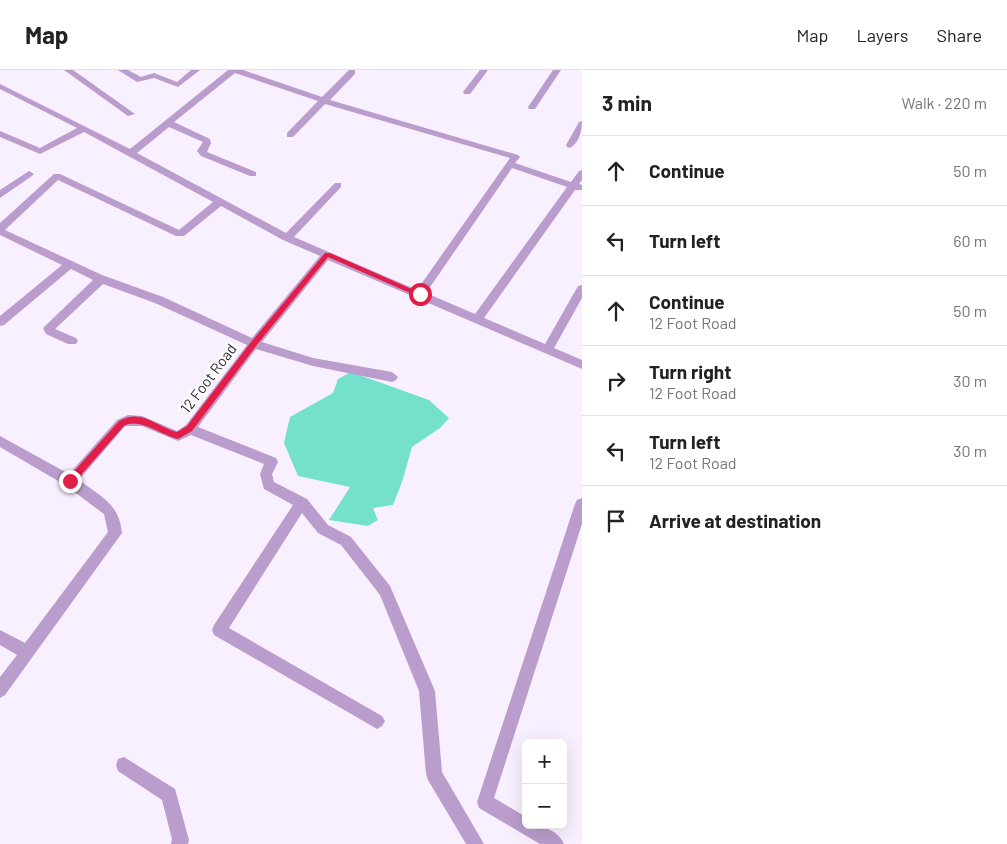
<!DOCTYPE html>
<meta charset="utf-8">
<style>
:root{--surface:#fff;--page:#f6f6f6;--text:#222;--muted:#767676;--line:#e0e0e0}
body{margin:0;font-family:Barlow,sans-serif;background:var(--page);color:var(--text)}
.controls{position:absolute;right:15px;bottom:15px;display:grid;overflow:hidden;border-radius:8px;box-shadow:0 5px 20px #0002}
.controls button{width:45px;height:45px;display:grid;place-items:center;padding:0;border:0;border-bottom:1px solid var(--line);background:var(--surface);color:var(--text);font:25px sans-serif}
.stop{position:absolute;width:15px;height:15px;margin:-11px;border:4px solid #e11d48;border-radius:50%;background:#fff}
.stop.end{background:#e11d48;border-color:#fff;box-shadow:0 1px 5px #0008}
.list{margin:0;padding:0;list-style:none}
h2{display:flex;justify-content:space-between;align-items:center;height:65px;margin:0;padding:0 20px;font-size:21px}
h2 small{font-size:16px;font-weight:400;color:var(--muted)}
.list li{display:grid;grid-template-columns:32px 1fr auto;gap:15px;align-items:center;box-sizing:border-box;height:70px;padding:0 20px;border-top:1px solid var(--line)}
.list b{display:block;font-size:19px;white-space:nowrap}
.list p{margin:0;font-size:16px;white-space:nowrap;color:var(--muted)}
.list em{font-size:16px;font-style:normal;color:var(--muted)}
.icon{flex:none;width:28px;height:28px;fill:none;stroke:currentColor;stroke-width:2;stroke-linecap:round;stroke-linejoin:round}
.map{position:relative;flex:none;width:582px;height:774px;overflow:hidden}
header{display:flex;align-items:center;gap:30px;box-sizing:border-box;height:70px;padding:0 25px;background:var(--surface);border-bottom:1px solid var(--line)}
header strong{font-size:24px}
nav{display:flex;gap:28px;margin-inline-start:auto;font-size:18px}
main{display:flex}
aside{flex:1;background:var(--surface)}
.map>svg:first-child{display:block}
</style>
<header>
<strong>Map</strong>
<nav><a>Map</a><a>Layers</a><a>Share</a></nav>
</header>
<main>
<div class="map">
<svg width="582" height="774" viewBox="0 0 582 774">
<rect width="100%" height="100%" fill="#f9f0ff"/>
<path fill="#73e1cc" d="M351 302 429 330 449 348 440 358 412 377 402 412 393 435 373 438 378 450 368 456 329 450 350 417 298 406 284 373 290 347 333 323 338 309Z"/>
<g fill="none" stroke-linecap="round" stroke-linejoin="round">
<path fill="#ba9dcc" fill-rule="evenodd" d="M64 0H73L135 44 128 46Z
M118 0H128L141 7 154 3 177 12 191 0H200L178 17 154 8 137 12Z
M228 0H243L322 27 349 0H355V4L330 30 518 85 520 87 515 93 571 112 579 101 582 100V110L579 114 582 115V120H575L484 248 545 274 578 216 582 215V228L554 278 582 290V299L328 190 262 272 313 288 392 302 398 307 396 310 392 312 313 296 256 279 198 357 276 388 278 392 272 404 274 412 307 429 328 455 351 467 390 516 435 621 442 702 484 774H466L428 710 426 704 419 621 380 525 341 475 318 463 302 443 229 558 382 646 385 651 382 656 377 659 372 656 214 565 212 560 214 555 293 435 264 419 260 404 264 394 191 365 178 371 142 356H125L79 410C101 427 119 433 122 463L5 625 0 628V607L17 585 0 575V560L25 573 108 462 104 444 65 415 0 377V366L69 404 117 350 128 345 142 346 177 361 186 355 247 275 155 233 103 214 55 259 76 268 78 271 76 274H68L46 264 43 258 93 210 71 199 4 255 0 256V246L62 195 0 165V153L54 104H60L179 160 213 132 84 62 40 84 0 67V61L40 78 77 58 0 19V14L130 79ZM235 3 318 31 287 63V67H293L325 34 510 88 417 220 294 167 341 117V113H335L286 163 137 83 169 57 203 72 197 81 201 86 250 106H256V102L207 82 211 73 210 69 174 52ZM512 98 567 117 475 244 426 223ZM58 110 176 166H184L221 136 283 170 320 186 252 268 163 227 102 205 5 160Z
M480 0H488L470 24H464L463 22Z
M553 0H561L535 39H529L528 37Z
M582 51C582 61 579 73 570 78L567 77 566 75 579 52Z
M29 101 34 104 32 106 0 128V120Z
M582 428V454L494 728 526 747V755C540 755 559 760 564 774H540L479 738 477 732 575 434 577 430Z
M124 687 175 719 189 770 188 774H171L172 769 162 730 118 701 116 695 118 689Z"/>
</g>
<path fill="#e11d48" d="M325 183H330L423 224 417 226 328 187 256 276 192 361 178 369C161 365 139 347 124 356L73 414H67V409L119 351C142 338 155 356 177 362L187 356 251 272Z"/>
<g text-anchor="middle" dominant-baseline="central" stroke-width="4" stroke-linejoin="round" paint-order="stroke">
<g font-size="15" fill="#322e34" stroke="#fff">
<text transform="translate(208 308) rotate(-53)">12 Foot Road</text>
</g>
</g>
</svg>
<div class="controls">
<button>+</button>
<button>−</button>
</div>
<div class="stop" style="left:420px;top:224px"></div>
<div class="stop end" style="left:70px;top:411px"></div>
</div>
<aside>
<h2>3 min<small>Walk · 220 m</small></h2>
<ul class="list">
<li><svg class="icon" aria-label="ahead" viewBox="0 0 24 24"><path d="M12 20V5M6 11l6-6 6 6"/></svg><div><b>Continue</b></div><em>50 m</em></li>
<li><svg class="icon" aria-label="left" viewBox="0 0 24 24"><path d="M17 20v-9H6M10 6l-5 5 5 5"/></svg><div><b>Turn left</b></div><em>60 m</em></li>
<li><svg class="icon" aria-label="ahead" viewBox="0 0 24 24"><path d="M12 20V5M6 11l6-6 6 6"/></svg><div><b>Continue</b><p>12 Foot Road</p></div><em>50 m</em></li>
<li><svg class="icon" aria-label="right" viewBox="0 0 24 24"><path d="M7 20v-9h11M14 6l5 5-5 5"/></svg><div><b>Turn right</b><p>12 Foot Road</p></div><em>30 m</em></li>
<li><svg class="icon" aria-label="left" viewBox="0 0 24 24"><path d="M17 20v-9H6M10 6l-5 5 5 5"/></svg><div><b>Turn left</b><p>12 Foot Road</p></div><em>30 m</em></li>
<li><svg class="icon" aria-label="arrive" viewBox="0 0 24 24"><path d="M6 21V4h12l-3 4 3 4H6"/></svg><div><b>Arrive at destination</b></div></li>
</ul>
</aside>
</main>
